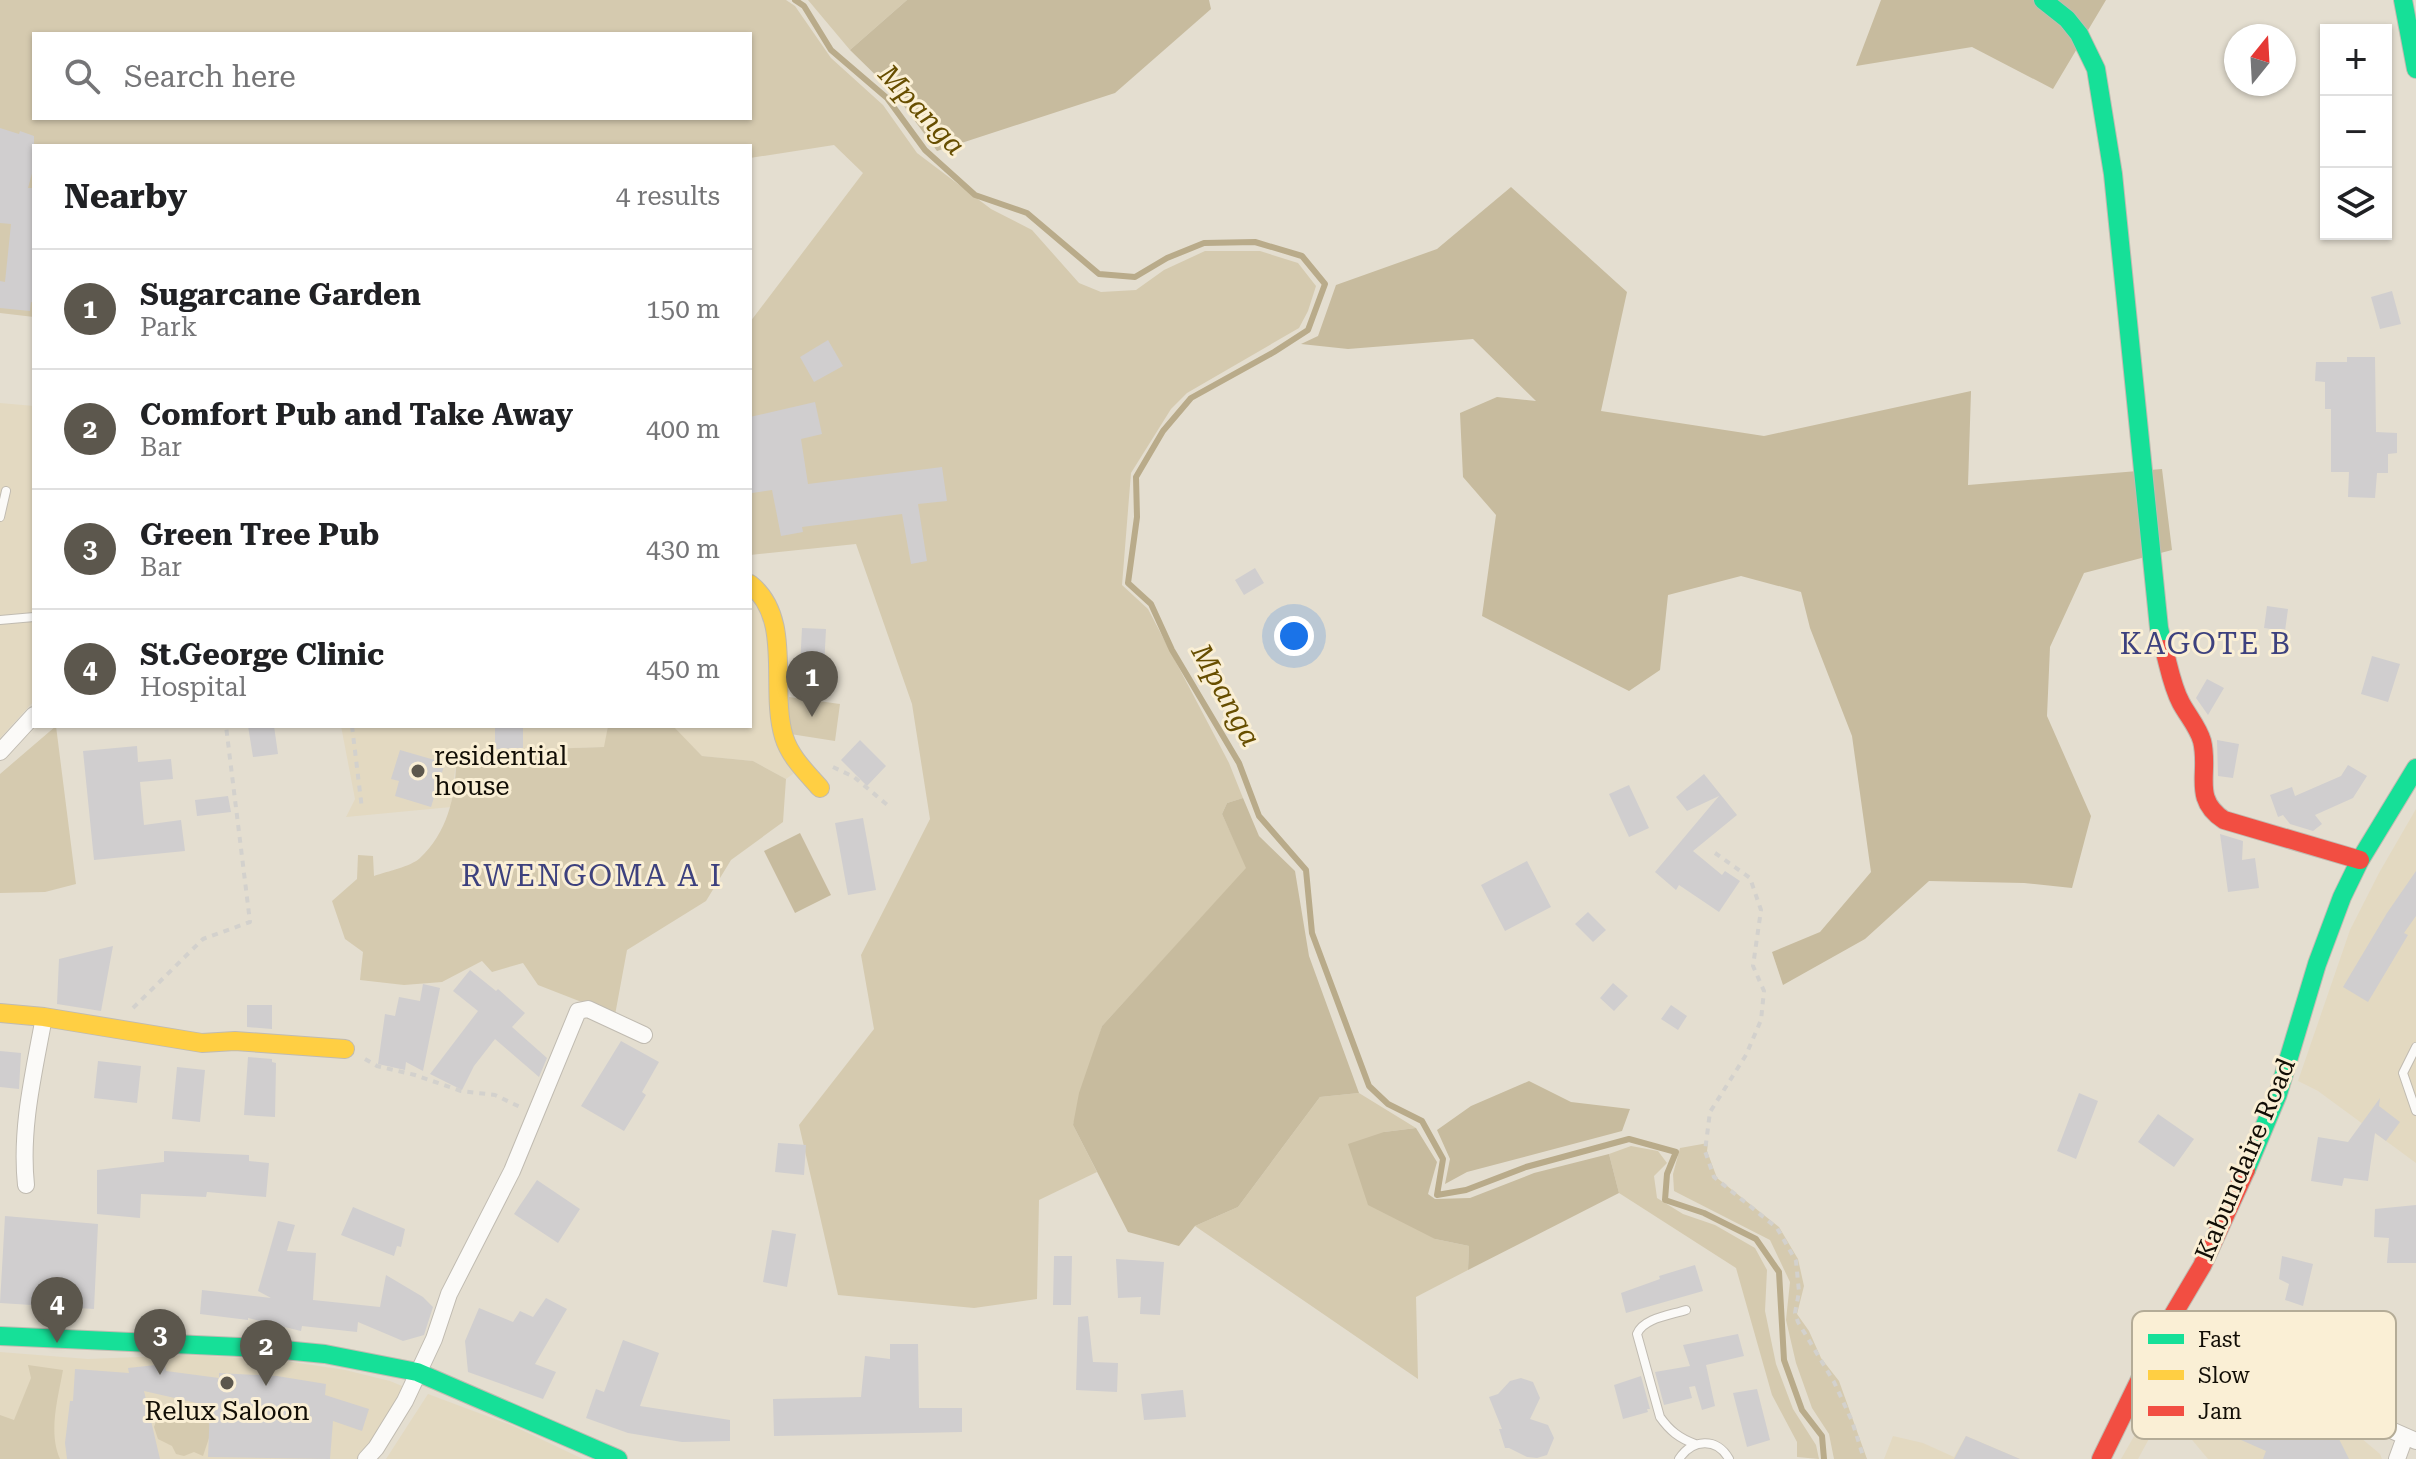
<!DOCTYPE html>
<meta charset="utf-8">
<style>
:root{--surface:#fff;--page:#f2f2f2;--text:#202124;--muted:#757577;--line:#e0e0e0;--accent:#5c574d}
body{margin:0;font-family:"Roboto Serif",serif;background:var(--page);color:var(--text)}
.controls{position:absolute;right:24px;top:24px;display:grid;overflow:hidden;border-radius:0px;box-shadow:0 2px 6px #0004}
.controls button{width:72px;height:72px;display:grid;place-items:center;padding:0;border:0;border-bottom:2px solid var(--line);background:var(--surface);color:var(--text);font:40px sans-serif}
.compass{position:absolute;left:2224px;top:24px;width:72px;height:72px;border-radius:50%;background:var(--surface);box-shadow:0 2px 6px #0004;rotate:18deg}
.you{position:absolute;left:1294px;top:636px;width:28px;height:28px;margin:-20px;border:6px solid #fff;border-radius:50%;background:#1a73e8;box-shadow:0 0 0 12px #1a73e833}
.badge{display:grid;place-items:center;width:52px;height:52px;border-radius:50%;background:var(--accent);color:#fff;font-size:26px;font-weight:700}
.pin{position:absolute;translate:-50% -66px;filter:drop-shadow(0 2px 4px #0008)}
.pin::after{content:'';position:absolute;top:42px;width:28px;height:24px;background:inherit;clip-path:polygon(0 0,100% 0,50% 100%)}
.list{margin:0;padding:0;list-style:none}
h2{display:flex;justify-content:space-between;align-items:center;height:104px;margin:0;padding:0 32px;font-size:34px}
h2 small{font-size:26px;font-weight:400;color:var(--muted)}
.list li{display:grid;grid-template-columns:52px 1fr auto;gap:24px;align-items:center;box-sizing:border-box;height:120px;padding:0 32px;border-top:2px solid var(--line)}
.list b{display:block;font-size:30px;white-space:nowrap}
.list p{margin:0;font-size:26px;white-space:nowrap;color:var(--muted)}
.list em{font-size:26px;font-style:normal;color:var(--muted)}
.icon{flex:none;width:44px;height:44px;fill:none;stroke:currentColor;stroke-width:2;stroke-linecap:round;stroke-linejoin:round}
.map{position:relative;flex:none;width:2416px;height:1459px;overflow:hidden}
.search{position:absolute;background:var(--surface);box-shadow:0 2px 6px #0004;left:32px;top:32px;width:720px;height:88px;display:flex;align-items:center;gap:20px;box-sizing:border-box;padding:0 28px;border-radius:0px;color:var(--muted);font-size:30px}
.panel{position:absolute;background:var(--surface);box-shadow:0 2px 6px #0004;left:32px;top:144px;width:720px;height:584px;border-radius:0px}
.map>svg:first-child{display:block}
</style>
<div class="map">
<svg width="2416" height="1459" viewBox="0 0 2416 1459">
<rect width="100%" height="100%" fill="#e4ded0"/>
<path fill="#e3d9c1" d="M0 403 34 406V701L0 738Z
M750 601 762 606 801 768 786 779 753 761 702 756 673 727 666 726H750Z
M341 726H608L605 747 544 749 524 758 456 761 451 807 346 817 355 799Z
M2416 809V1163L2318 1091 2298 1081 2350 930 2379 873Z
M0 1352 88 1359 189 1355 279 1360 345 1370 390 1381 402 1386 405 1394 359 1459H0Z
M2180 1367 2200 1370 2361 1438 2380 1454 2382 1459H2208L2173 1417 2151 1435 2138 1459H2121L2160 1391Z
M428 1394 511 1425 583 1459H386Z
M1893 1436 1923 1443 1954 1457 1966 1436 2020 1459H1884Z"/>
<path fill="#d5caaf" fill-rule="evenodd" d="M0 0H786L795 6 831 58 883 105 917 153 991 209 1032 230 1079 283 1101 292 1136 290 1164 270 1205 251H1260L1298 263 1316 286 1308 311 1299 328 1187 393 1171 409 1131 473 1122 585 1148 609 1229 763 1243 798 1227 803 1222 814 1247 868 1102 1026 1073 1125 1097 1172 1039 1200 1037 1299 974 1308 838 1295 799 1125 874 1029 861 955 930 819 912 704 856 544 750 555V322L863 173 834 145 750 158V146H34V317L0 313ZM34 34H750V118H34Z
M808 0H907L850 50Z
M789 697 840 704 835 741 784 733Z
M56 726 76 884 45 892 0 893V774Z
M608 726H673L702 756 753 761 786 779 783 822 731 860 706 901 627 950 615 1015 538 985 523 963 492 972 482 961 442 982 404 985 360 980 363 952 345 939 332 901 357 879 358 855 373 856 374 876C388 871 410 867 420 858 447 833 456 796 456 761L524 758 544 749 604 747Z
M1359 1093 1416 1128 1384 1132 1435 1239 1469 1246 1468 1270 1416 1297 1418 1379 1195 1226 1238 1207 1320 1097Z
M1708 1143 1707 1151 1717 1178 1779 1227 1798 1259 1804 1286 1797 1314 1809 1331 1821 1358 1839 1381 1867 1459H1834L1829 1434 1812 1408 1796 1363 1786 1320 1790 1282 1770 1240 1674 1191 1673 1174 1680 1148Z
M1631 1146 1658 1151 1667 1163 1654 1176 1657 1198 1683 1214 1715 1225 1755 1248 1767 1270 1765 1311 1776 1364 1793 1409 1816 1445 1819 1459 1797 1457V1442L1772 1395 1736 1268 1619 1193 1609 1154Z
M28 1365 63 1370C58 1398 48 1432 60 1459H0V1415L14 1420 31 1378Z
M175 1406 198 1410 199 1417 213 1426 203 1456 194 1452 184 1456 176 1454 172 1446 158 1439 154 1427 160 1411 169 1417Z"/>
<path fill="#c7bb9e" d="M907 0H1209L1211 9 1115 93 937 151 895 94 850 50Z
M1881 0H2106L2053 89 1972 47 1856 66Z
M1511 187 1627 292 1601 411 1764 436 1971 391 1968 485 2162 469 2172 550 2084 573 2050 647 2047 716 2091 816 2072 888 2024 883 1929 881 1865 939 1783 985 1772 952 1820 932 1871 872 1852 736 1810 628 1801 592 1741 576 1668 595 1660 670 1629 691 1482 616 1496 515 1463 477 1460 413 1497 397 1536 401 1473 339 1348 349 1301 344 1318 336 1336 285 1437 249Z
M1243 798 1259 836 1295 871 1309 956 1359 1093 1320 1097 1238 1207 1195 1226 1179 1246 1128 1232 1073 1125 1079 1093 1102 1026 1246 868 1222 814 1227 803Z
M800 833 831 895 795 913 764 851Z
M1529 1081 1571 1102 1630 1109 1622 1131 1467 1172 1445 1184 1450 1159 1437 1130 1471 1106Z
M1416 1128 1437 1162 1428 1194 1435 1199 1470 1198 1534 1173 1609 1154 1619 1193 1468 1270 1469 1246 1435 1239 1368 1205 1348 1144 1384 1132Z"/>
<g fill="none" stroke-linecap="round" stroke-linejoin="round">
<path stroke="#b9ab8a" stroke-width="6" d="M795 0 804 6 831 50 887 98 925 150 975 195 1027 213 1099 274 1135 277 1167 258 1204 243 1255 242 1302 256 1325 284 1308 330 1274 352 1191 398 1163 431 1136 477 1137 517 1128 583 1151 604 1172 650 1239 763 1259 816 1306 870 1312 933 1369 1086 1388 1104 1422 1121 1443 1159 1437 1195 1466 1190 1526 1167 1629 1139 1676 1152 1667 1174 1665 1200 1704 1213 1756 1239 1779 1272 1784 1360 1802 1410 1822 1436 1824 1459"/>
</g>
<path fill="#d0cecf" d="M0 128 19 134 20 131 34 136V166L28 188H34V303L31 302 30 311 0 308V281L5 282 11 224 0 223Z
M2392 291 2401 324 2380 329 2371 297Z
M828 340 843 366 814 382 800 357Z
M2347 357H2375L2376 432 2397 433V453L2388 454V473H2377L2375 498 2348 497 2349 472H2331V409H2325V382L2315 381 2316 362H2347Z
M815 402 822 434 801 439 808 484 942 467 947 501 918 504 927 561 911 564 902 514 802 527 803 532 781 536 772 490 752 493 750 417Z
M1255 568 1264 583 1244 595 1235 580Z
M2267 606 2288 609 2285 631 2264 628Z
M802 628 826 629 823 687 799 686Z
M2372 656 2400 664 2388 702 2361 694Z
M2207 679 2224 688 2208 715 2196 698Z
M248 726H274L278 754 253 757Z
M495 726H523V748L495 749Z
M860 740 886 766 867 786 841 760Z
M2217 740 2239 744 2233 778 2218 776Z
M137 746 138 762 171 759 173 779 140 782 144 825 181 820 185 851 94 860 83 751Z
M400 750 445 763 431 807 395 796 399 781 391 779Z
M2348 765 2367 776 2353 798 2315 815 2322 824 2313 831 2290 824 2283 815 2278 817 2270 795 2292 787 2295 796 2341 776Z
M1704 774 1737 815 1693 851 1722 875 1725 871 1740 881 1719 912 1679 885 1676 890 1655 872 1719 796 1687 811 1676 797Z
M1629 785 1649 828 1629 837 1609 794Z
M228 796 231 812 197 816 195 800Z
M863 818 876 890 848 895 835 823Z
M2220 834 2243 841 2242 860 2255 858 2259 888 2228 892Z
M1527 861 1551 907 1505 931 1481 885Z
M2416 871V916L2404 933 2408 935 2368 1002 2343 987 2387 913Z
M1588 912 1606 930 1593 942 1575 924Z
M113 946 101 1011 57 1004 59 959Z
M470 970 496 991 498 989 525 1013 512 1027 547 1058 539 1077 495 1039 474 1066 462 1090 430 1074 478 1011 453 991Z
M1613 983 1628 996 1614 1011 1600 998Z
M423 984 440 988 423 1071 406 1062 405 1070 378 1064 385 1014 395 1016 399 997 420 1001Z
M247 1005H272V1029L247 1027Z
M1671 1005 1687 1016 1678 1030 1661 1019Z
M621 1041 659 1062 642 1092 646 1095 624 1131 581 1106Z
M0 1051 21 1053 19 1089 0 1087Z
M248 1057 272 1059V1062L276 1063 275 1117 244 1115Z
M98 1061 141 1066 137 1103 94 1098Z
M177 1067 205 1070 200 1122 172 1119Z
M2079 1093 2098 1101 2076 1159 2057 1151Z
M2380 1098 2379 1106 2400 1122 2386 1141 2375 1133 2368 1181 2344 1178 2342 1186 2311 1181 2318 1137 2348 1142Z
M2158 1114 2194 1139 2174 1167 2138 1142Z
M778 1143 806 1145 804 1175 775 1172Z
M164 1151 249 1155V1161L269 1163 266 1197 207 1192 206 1197 141 1194 140 1218 97 1214V1170L164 1162Z
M537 1180 580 1209 558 1243 514 1214Z
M2416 1205V1263H2387L2389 1238 2374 1237 2375 1209Z
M353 1207 405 1229 401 1247 397 1246 394 1256 341 1235Z
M5 1216 98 1224 94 1309 0 1303Z
M278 1221 295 1225 287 1251 316 1253 313 1300 380 1307 386 1275 423 1297 433 1307 424 1335 403 1341 358 1322 357 1332 302 1326 301 1331 248 1318V1320L200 1314 202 1290 271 1298 258 1291Z
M772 1230 796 1234 787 1287 763 1282Z
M1054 1256H1072L1071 1305H1053Z
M2282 1256 2313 1264 2303 1306 2285 1300 2289 1284 2279 1279Z
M1116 1259 1164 1262 1160 1315 1140 1314 1141 1297 1118 1298Z
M1695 1265 1703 1291 1626 1313 1621 1293 1660 1279 1659 1276Z
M546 1298 567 1309 535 1364 556 1372 543 1399 468 1372 465 1341 479 1308 513 1322 520 1311 533 1317Z
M1088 1316 1093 1362 1118 1363 1117 1392 1076 1390 1078 1317Z
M1738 1334 1744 1356 1706 1365 1715 1406 1702 1410 1695 1386 1689 1387 1692 1398 1664 1405 1655 1372 1690 1366 1683 1345Z
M623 1340 659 1353 640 1406 730 1420V1441L682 1442 628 1433 586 1418 596 1389 604 1392Z
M890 1344H918L919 1408H962V1432L774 1436 773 1399 861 1397 865 1356 890 1359Z
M165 1364 166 1371 219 1378V1373L277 1376 326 1384 325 1395 369 1409 362 1431 333 1421 330 1459 208 1457 210 1406 144 1391 160 1459H67L65 1443 70 1401H73L75 1369 129 1373 128 1368Z
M1641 1376 1650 1409H1647L1648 1412 1623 1419 1614 1385Z
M1521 1378 1533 1382 1540 1398 1530 1419 1548 1425 1554 1438 1547 1455 1537 1458 1527 1457 1509 1448H1505L1499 1429H1502L1489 1397 1498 1394 1510 1381Z
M1757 1389 1770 1440 1747 1447 1733 1393Z
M1183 1390 1186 1417 1144 1420 1141 1394Z
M2279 1412 2336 1433 2349 1459H2263L2266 1451 2223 1432 2229 1415 2271 1436Z
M1966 1436 2020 1459H1954Z"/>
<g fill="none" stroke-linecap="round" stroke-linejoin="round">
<defs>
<path id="lane" d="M0 517 6 491
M0 620 34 617
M2416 1047 2403 1073 2416 1111
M1686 1310C1671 1315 1643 1318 1637 1334L1660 1417C1670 1431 1679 1438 1695 1444
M1679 1459C1692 1439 1717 1437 1729 1459"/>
<path id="street" d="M0 752 34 715
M26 1185C20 1128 34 1072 44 1017
M2164 1330 2416 1441
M366 1459 376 1448 405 1401 434 1339 449 1294 512 1171 578 1011 588 1009 644 1035
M2397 1459 2405 1437"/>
<path id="fast" d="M2043 0 2067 19 2079 34 2096 69 2113 174 2159 628 2164 649
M2403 0 2416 69
M2246 1170 2278 1094 2317 964 2342 897 2360 860 2416 768
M0 1336 263 1348 325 1354 417 1372 618 1459"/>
<path id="slow" d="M750 584C794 619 769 689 784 737 790 757 807 773 820 788
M0 1013 44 1017 202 1043 235 1041 345 1049"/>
<path id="jam" d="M2164 649C2169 667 2172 686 2181 703 2188 716 2198 727 2202 741 2210 773 2191 798 2224 820L2360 860
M2101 1459 2164 1330 2202 1266 2246 1170"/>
</defs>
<use href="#lane" stroke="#c0bbb1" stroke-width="10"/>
<use href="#street" stroke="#c0bbb1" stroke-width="18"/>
<use href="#fast" stroke="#c0bbb1" stroke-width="20"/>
<use href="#slow" stroke="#c0bbb1" stroke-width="20"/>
<use href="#jam" stroke="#c0bbb1" stroke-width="20"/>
<path stroke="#d3d1cd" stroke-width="4" stroke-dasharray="6 6" stroke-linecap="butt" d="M352 726 362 809
M833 767 854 777 891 808
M1715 853 1750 878 1761 910 1753 966 1764 991 1761 1020 1746 1055 1710 1112 1705 1151 1714 1177 1777 1228 1796 1261 1799 1292 1795 1313 1798 1322 1834 1382 1852 1421 1864 1459
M133 1008 203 939 250 922 226 726
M365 1059 377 1066 415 1075 461 1091 495 1095 520 1107"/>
<use href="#lane" stroke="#fbfaf8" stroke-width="8"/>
<use href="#street" stroke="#fbfaf8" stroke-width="16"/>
<use href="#fast" stroke="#16e098" stroke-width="18"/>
<use href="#slow" stroke="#ffcf43" stroke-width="18"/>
<use href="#jam" stroke="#f24e42" stroke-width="18"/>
</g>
<g fill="#5c574d" stroke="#faefd5" stroke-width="3">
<circle cx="418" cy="771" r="8"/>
<circle cx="227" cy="1383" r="8"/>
</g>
<g text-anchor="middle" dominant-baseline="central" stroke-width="6" stroke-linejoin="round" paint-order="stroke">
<g font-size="26" fill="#120e06" stroke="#faefd5" text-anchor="start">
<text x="434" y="756">residential<tspan x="434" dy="30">house</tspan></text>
<text x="227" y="1411" text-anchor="middle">Relux Saloon</text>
</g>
<g font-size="26" fill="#120e06" stroke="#faefd5">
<text transform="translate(2245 1159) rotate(-67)">Kabundaire Road</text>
</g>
<g font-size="28" font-style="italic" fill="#674e00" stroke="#faefd5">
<text transform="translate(922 110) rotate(47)">Mpanga</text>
<text transform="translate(1226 695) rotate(61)">Mpanga</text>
</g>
<g font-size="30" letter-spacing="2" fill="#3d417e" stroke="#faefd5">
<text x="2206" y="643">KAGOTE B</text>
<text x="592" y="875">RWENGOMA A I</text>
</g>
</g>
<rect x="2132" y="1311" width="264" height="128" rx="12" fill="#faefd5" stroke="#b4ac97" stroke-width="2"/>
<rect x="2148" y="1334" width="36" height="10" fill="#16e098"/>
<rect x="2148" y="1370" width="36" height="10" fill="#ffcf43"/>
<rect x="2148" y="1406" width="36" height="10" fill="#f24e42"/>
<g font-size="22" fill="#120e06">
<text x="2198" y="1347">Fast</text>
<text x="2198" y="1383">Slow</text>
<text x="2198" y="1419">Jam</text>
</g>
</svg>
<div class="controls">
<button>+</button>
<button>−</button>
<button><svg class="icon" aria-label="layers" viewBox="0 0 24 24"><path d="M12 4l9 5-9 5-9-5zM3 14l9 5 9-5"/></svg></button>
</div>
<svg class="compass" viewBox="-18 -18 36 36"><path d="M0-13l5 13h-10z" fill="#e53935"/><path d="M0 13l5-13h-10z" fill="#757577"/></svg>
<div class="you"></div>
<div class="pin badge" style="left:812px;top:717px">1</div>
<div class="pin badge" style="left:266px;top:1386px">2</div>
<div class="pin badge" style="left:160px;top:1375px">3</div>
<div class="pin badge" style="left:57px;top:1343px">4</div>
<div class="search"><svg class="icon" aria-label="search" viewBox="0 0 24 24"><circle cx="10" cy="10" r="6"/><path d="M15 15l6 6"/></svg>Search here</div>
<section class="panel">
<h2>Nearby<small>4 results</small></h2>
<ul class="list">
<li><span class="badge">1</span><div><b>Sugarcane Garden</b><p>Park</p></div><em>150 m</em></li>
<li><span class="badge">2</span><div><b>Comfort Pub and Take Away</b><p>Bar</p></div><em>400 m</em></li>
<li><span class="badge">3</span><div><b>Green Tree Pub</b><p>Bar</p></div><em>430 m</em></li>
<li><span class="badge">4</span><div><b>St.George Clinic</b><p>Hospital</p></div><em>450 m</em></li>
</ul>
</section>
</div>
